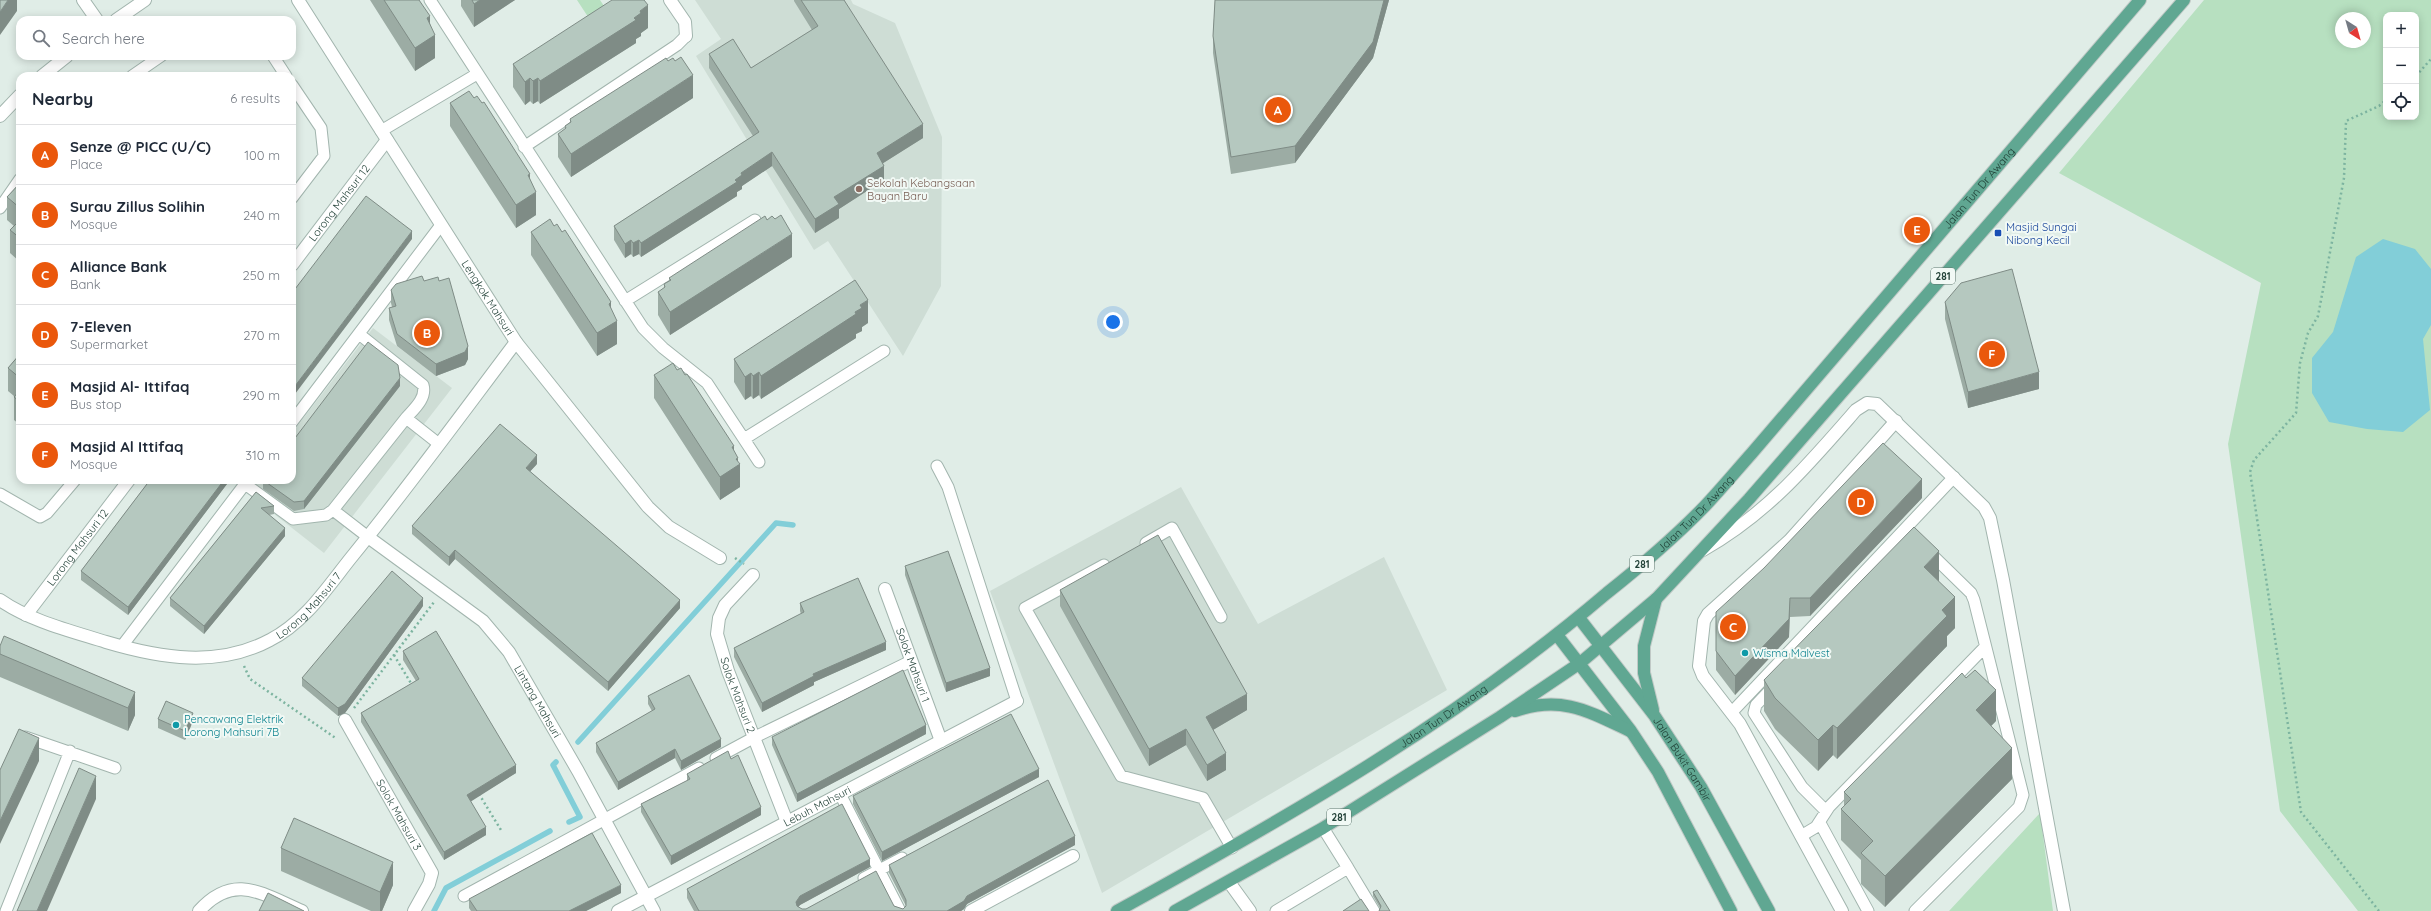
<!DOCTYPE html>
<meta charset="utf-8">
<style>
:root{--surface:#fff;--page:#f6f6f7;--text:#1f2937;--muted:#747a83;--line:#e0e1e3;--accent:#ea580c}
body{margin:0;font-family:Quicksand,sans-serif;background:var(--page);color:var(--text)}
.controls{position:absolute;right:12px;top:12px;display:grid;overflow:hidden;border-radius:8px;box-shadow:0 2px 10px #0003}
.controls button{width:36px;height:36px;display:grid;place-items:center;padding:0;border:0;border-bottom:1px solid var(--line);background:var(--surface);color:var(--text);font:20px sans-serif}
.compass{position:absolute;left:2335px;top:12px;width:36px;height:36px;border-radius:50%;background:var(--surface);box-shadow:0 2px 10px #0003;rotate:143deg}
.you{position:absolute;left:1113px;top:322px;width:14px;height:14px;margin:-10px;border:3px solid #fff;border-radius:50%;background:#1a73e8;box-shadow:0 0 0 6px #1a73e833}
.badge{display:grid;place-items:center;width:26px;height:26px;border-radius:50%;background:var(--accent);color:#fff;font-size:13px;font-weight:700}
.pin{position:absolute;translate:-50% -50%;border:2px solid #fff;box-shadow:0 1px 4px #0006}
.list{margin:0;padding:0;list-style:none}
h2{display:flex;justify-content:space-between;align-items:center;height:52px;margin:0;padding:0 16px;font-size:17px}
h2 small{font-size:13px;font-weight:400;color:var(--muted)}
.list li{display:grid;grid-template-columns:26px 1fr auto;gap:12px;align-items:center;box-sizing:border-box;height:60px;padding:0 16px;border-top:1px solid var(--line)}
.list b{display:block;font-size:15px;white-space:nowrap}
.list p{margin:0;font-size:13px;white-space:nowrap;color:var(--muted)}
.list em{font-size:13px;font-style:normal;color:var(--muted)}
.icon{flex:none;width:22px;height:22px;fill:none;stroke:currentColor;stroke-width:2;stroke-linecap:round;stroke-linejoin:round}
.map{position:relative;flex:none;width:2431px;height:911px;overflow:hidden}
.search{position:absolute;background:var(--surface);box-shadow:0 2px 10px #0003;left:16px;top:16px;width:280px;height:44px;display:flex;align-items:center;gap:10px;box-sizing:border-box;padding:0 14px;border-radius:12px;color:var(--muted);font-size:15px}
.panel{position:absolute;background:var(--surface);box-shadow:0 2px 10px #0003;left:16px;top:72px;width:280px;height:412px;border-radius:12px}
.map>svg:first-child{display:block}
</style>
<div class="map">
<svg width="2431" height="911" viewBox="0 0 2431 911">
<rect width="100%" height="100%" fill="#e0ede7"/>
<path fill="#ceddd5" d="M695 0H851L853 4 895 23 942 137 941 286 903 356 828 241 814 250 696 56 721 39Z
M373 328 452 388 324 553 246 492 255 480H292V433Z
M1181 487 1258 624 1384 557 1447 690 1102 893 990 591Z"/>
<path fill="#b7e0c0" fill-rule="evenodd" d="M577 0H600L608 12 592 23Z
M2204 0H2431V911H2358L2280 811 2228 444 2261 283 2059 173ZM2386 15H2416V117H2386ZM2341 18H2365V42H2341Z
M2040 813 2053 911H1949Z"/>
<path fill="#82ced8" d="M2383 239 2415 249 2431 269V325L2423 339 2430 410 2403 432 2367 429 2329 422 2312 393V358L2333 332 2356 257Z"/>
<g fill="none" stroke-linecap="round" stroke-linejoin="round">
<path stroke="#82ced8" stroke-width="5.5" d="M578 742 776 523 793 525
M556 762 553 765 580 817 569 822
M434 911 446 888 550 831"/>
<defs>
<path id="service" d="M430 0 643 328 663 348 707 383 759 462
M273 56 286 76
M132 76 161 56
M292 85 321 128 324 156 292 198
M381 131 477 74
M524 147 677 45 686 36
M0 208 20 179
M625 301 755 220
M359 334 423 385C427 398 414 409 406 418
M292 422 441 225
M744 439 884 351
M937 466 948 487 1017 701
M245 484 293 519 326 515 333 510
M0 494 40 517 47 513 75 480
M368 537 333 510 406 418 439 444
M1146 543 1172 528 1221 617
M1104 565 1025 608 1121 776 1203 798 1232 848
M122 646 248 480
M1774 686 1756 705 1754 713 1802 787 1826 811
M1732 712 1954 477
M25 737 115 768
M716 758 755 737 911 661
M840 794 900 911
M1820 823 1868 911
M1801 836 1816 827 1829 807 1984 648
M1348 868 1374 911
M864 878 902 858
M464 896 699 768
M6 911 70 751
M1276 911 1348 868 1323 828
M1915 911 2019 807 2023 795 1974 600 1971 593 1929 552"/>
<g id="minor">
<path d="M83 0 97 20"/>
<path id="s1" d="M298 0 516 342 648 507 669 527 720 558"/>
<path d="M670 0 685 22 686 36"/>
<path d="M116 20 145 0"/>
<path d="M42 76 67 56"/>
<path d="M0 116 20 95"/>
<path id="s2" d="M292 265 387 140"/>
<path id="s3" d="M368 537 483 621 509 652 578 771 654 911"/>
<path d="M1703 550C1768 513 1808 465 1856 410L1867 403 1877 404 1984 507 1990 518 2003 580 2064 911"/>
<path id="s4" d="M753 575 725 605 719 618 717 634 728 671 787 822"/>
<path id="s5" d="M885 589 941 741"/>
<path id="s6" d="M0 600C30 621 71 631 106 642 160 658 218 668 270 640 304 623 327 588 350 559 407 489 461 415 516 342"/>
<path id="s7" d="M26 615 129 480"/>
<path id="s8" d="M345 720 432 873 429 884 414 911"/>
<path d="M1229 882 1250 911"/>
<path d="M199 911C234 872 262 894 302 911"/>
<path id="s9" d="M618 911 1017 701"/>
<path d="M971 911 1073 856"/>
<path d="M1842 911 1740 724 1703 676 1699 666 1704 621 1708 614 1790 540 1896 421"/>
</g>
<g id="primary">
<path id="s10" d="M1579 618 1654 715 1701 787 1769 911"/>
<path d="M1557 635 1631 731 1658 772 1731 911"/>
<path d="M1653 710 1644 673V646L1656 599"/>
<path d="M1515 711C1561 695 1588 711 1630 731"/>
<path id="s11" d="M1117 911C1288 817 1458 720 1607 593 1641 566 1675 537 1705 506 1721 489 1736 471 1752 453L2140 0"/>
<path d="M1175 911 1323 828 1500 717 1580 663 1657 598 1749 499 2184 0"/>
</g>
</defs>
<use href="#service" stroke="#a2b5ae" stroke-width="13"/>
<use href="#minor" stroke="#a2b5ae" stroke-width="14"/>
<use href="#primary" stroke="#c0c9c6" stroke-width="14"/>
<path stroke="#7db4a0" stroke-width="2.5" stroke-dasharray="2 3" stroke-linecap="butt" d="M2416 76 2431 59
M735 558 744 564
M394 655 412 685
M244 666 250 679 337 739
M354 708 434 602
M479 794 501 830
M2379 911 2301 812 2250 472 2254 460 2296 413 2300 363 2308 333 2318 316 2344 178 2346 121 2379 106 2386 100"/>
<use href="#service" stroke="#fff" stroke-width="11"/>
<use href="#minor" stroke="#fff" stroke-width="12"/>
<use href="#primary" stroke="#60a792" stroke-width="12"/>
</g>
<path fill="#9caca4" d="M370 0H419L430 23 435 58 415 71Z
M461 0H515L474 27 461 6Z
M794 0H844L923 138 883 163 884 180 839 209V218L815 233 772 166 742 186V189L737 192V196L641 257 639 254 633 257 631 254 625 258 614 240V226L753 136 709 68V54L751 68 812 30 794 1Z
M1215 0H1389L1373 58 1295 163 1231 174 1213 53V36Z
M648 28 641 33V36L636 39V43L540 104 538 101 533 104 530 101 525 105 513 87V64Z
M693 98 571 177 558 157V134L565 129V126L570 122V119Z
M450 103 530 180 536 215 516 228 450 126Z
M20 183V262L10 253V230L14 226 7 220V197Z
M531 232 611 309 617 344 597 356 531 255Z
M792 257 670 335 658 315V292L664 288V284L669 281V278Z
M424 281H439L468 359 465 365 436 376 397 346 389 320V308L392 307 391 303V290Z
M1945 302 2039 389 1968 408 1945 319Z
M868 323 862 327V331L856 334V338L761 399 759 395 753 399 751 396 745 400 734 382V359Z
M20 354V425L14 420V396L8 391V368Z
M677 370 734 451 738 463 740 487 720 500 654 398V375Z
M400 386 304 509 294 511 263 489V480Z
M537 464 530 471 680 608 608 691 455 559 449 566 412 534V526Z
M150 480H230L128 615 81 580V571Z
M256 492 274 506V514L269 515 285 536 204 634 170 606V598Z
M1922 498 1810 616 1790 617 1789 637 1735 695 1716 670V651Z
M905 566 990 676 946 692 905 575Z
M1939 582 1955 628 1947 636V646L1837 759 1833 755 1818 771 1775 729 1764 711V680Z
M1060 590 1247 710 1213 730 1226 770 1207 781 1186 745 1149 766 1060 606Z
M800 603 886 650 814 682V685L762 712 734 657V648L801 614 800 611Z
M423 606 345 713 338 716 302 686V678Z
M0 646 135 692V715L128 731 0 677Z
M403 651 516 773 470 801 486 835 444 860 361 722V713L416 681 403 660Z
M648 696 721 747 681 770 675 758 618 790 596 752V743L652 711 648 704Z
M158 719 193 721 185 740 158 728Z
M1996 721 1991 726 2012 779 1885 907 1861 884V860L1841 840V809L1844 806V792Z
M926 734 797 802 772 745V737Z
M731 759 761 815 671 865 641 812V804L687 781V774Z
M1039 777 882 861 853 804V796Z
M1075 845 967 904 964 909 961 911H694L687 898V889L870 867 800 905 798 907 802 909 894 906 903 909 906 906 889 873V865Z
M281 848 393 885 382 911H371L281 871Z
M1373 892 1390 911 1380 908 1373 896Z
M621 893 586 911H471L469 908V899Z"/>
<path fill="#7f8c86" d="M8 0H17V11L0 35V12Z
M480 0H515L474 27V4Z
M1384 0H1389L1373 58 1295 163V146Z
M648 5V28L641 33V36L636 39V43L540 104V81L634 18 640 11Z
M430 16V38L435 35V58L415 71V48L427 18Z
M693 75V98L571 177V154Z
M530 78V101L525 105V82Z
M538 78V101L533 104V81Z
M923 124V138L877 167V153Z
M772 152V166L742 186V189L737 192V196L641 257V243L735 180 741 173Z
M884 166V180L839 209V218L815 233V219L834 197Z
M530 174V196L536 192V215L516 228V205L528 175Z
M412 231V239L292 398V390Z
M792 234V257L670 335V312Z
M631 240V254L625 258V244Z
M639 240V254L633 257V243Z
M868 300V323L862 327V331L856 334V338L761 399V376L855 312 860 305Z
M611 302V324L617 321V344L597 356V333L609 304Z
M468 346V359L465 365 436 376V364Z
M759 372V395L753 399V376Z
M2039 372V389L1968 408V392Z
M751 373V396L745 400V377Z
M400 378V386L304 509V501Z
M734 446V468L736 459 738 458V465L740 464V487L720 500V477L732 447Z
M537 455V464L526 476V468Z
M1922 479V498L1810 616V598Z
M224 480H230L128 615V607Z
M285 528V536L204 634V626Z
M455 550V559L449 566V557Z
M1939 551V582L1924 567Z
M1955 597V628L1947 636V646L1837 759V728L1942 610Z
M423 598V606L345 713 338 716V708Z
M1790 598 1789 637 1735 695V676Z
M680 600V608L608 691V682Z
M886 642V650L814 682V685L762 712V703L813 674Z
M990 668V676L946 692V683Z
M1996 690V721L1976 741V710Z
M135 692V715L128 731V708Z
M1247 694V710L1206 734V717Z
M193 713V721L185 740V731Z
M926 725V734L797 802V794Z
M1833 725V755L1818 771V740Z
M1186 729V745L1149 766V749Z
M39 738V761L0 844V821Z
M721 739V747L681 770V761Z
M2012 748V779L1885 907V876Z
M675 749V758L618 790V782Z
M1226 753V770L1207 781V765Z
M516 765V773L467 804V795Z
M1039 769V777L882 861V852Z
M96 776V799L47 911H37Z
M761 807V815L671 865V856Z
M486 827V835L444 860V852Z
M1075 836V845L967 904 964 909 961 911H947L967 896Z
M870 859V867L800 905 796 910V902L800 896Z
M393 862V885L382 911H380V892Z
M621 885V893L586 911H569Z"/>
<path fill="#b5c8bf" stroke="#7f8c86" d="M0 0H8L0 12Z
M384 0H419L430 16 427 18 435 35 415 48Z
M472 0H480L474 4Z
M612 0H644L648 5 640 11 641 13 634 18 636 20 540 81 538 78 533 81 530 78 525 82 513 64Z
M801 0H844L923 124 877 153 884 166 834 197 839 204 815 219 772 152 741 173 742 175 735 180 737 182 641 243 639 240 633 243 631 240 625 244 614 226 759 132 709 54 733 39 751 68 818 26Z
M1215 0H1384L1373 42 1295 146 1231 157 1213 36Z
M681 57 693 75 571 154 558 134 566 128 565 126 571 122 570 119 666 58 668 61 673 58 675 61Z
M469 91 474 98 477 96 482 103 484 102 530 174 528 175 536 192 516 205 450 103Z
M20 183V208L7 197Z
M366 196 412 231 292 390V293Z
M781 215 792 234 670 312 658 292 665 287 664 284 671 280 669 278 765 216 767 220 772 216 775 219Z
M550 219 554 226 557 224 562 232 565 230 611 302 609 304 617 321 597 333 531 232Z
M20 220V238L10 230Z
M2012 269 2039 372 1968 392 1945 302 1961 283Z
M422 276 424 281 438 277 439 281 449 278 468 346 465 352 436 364 397 334 389 308 396 306 391 290 396 284Z
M855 280 868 300 860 305 862 308 855 312 856 314 761 376 759 372 753 376 751 373 745 377 734 359Z
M368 342 398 365 400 378 304 501 294 502 263 480H292V442Z
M20 354V378L8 368Z
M673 363 677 370 681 368 685 375 687 374 734 446 732 447 738 458 736 459 740 464 720 477 654 375Z
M20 390V402L14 397Z
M500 424 537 455 526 468 680 600 608 682 455 550 449 557 412 526Z
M1883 443 1922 479 1810 598H1790L1789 619 1735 676 1716 651V612L1764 568Z
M150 480H224L128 607 81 571Z
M256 492 274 506 261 508 285 528 204 626 170 598Z
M1914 527 1939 551 1924 567 1955 597 1942 610 1947 616 1837 728 1833 725 1818 740 1775 698 1764 680Z
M1158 535 1247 694 1206 717 1226 753 1207 765 1186 729 1149 749 1060 590Z
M948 551 990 668 946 683 905 566Z
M392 571 423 598 345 704 338 708 302 678Z
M858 578 886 642 813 674 814 676 762 703 734 648 804 612 800 603Z
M436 631 516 765 467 795 486 827 444 852 361 713 419 679 403 651Z
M4 636 135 692 128 708 0 654V646Z
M903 670 926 725 797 794 772 737Z
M1975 670 1996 690 1976 710 2012 748 1885 876 1861 853 1873 841 1841 809 1851 799 1844 792 1962 673 1966 678Z
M689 675 721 739 681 761 675 749 618 782 596 743 655 709 648 696Z
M166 701 193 713 185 731 158 719Z
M1011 714 1039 769 882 852 853 796Z
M19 729 39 738 0 821V770Z
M728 751 731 759 738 755 761 807 671 856 641 804 690 779 687 774Z
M79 768 96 776 37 911H17Z
M1048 780 1075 836 967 896 964 901 947 911H699L687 889 842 804 870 859 800 896 796 902 797 906 802 909H806L876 871 894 906 903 909 906 906V900L889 865Z
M294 818 393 862 380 892 281 848Z
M592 833 621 885 569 911H477L469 899Z
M1377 890 1390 911H1379L1381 906 1373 892Z
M268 893 304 911H259Z
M1361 899 1369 911H1343Z"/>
<circle fill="#8d6e63" stroke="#f1f9f5" stroke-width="1.5" cx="859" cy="189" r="4"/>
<rect fill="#1a4fb4" stroke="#f1f9f5" stroke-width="1.5" x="1994" y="229" width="8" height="8" rx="2"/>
<g fill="#0f9aa8" stroke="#f1f9f5" stroke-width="1.5">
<circle cx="1745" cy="653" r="4"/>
<circle cx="176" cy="725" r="4"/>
</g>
<g text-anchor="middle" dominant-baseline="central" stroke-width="4" stroke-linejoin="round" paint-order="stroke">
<g fill="#f1f9f5" stroke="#5e776f" stroke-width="1">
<rect x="1931" y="268" width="24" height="16" rx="3"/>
<rect x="1630" y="556" width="24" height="16" rx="3"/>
<rect x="1327" y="809" width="24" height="16" rx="3"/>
</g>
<g font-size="10" font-weight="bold" fill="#1f3f35">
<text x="1943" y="276">281</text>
<text x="1642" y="564">281</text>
<text x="1339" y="817">281</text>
</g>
<g font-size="11" fill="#785e54" stroke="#f1f9f5" text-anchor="start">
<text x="867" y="183">Sekolah Kebangsaan<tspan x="867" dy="13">Bayan Baru</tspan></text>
</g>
<g font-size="11" fill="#1f3f35" stroke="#f1f9f5">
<text stroke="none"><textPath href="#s11" startOffset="1136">Jalan Tun Dr Awang</textPath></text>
<text stroke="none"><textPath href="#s2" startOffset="78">Lorong Mahsuri 12</textPath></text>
<text stroke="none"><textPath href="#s1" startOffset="353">Lengkok Mahsuri</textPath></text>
<text stroke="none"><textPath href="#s11" startOffset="704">Jalan Tun Dr Awang</textPath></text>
<text stroke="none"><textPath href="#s7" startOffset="85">Lorong Mahsuri 12</textPath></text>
<text stroke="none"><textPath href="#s6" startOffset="335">Lorong Mahsuri 7</textPath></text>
<text stroke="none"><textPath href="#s5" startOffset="81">Solok Mahsuri 1</textPath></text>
<text stroke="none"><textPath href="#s4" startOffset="136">Solok Mahsuri 2</textPath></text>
<text stroke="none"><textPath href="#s3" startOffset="240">Lintang Mahsuri</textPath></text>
<text stroke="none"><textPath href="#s11" startOffset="380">Jalan Tun Dr Awang</textPath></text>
<text stroke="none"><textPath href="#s10" startOffset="175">Jalan Bukit Gambir</textPath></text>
<text stroke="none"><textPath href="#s9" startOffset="225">Lebuh Mahsuri</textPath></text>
<text stroke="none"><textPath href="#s8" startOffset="109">Solok Mahsuri 3</textPath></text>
</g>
<g font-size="11" fill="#164399" stroke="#f1f9f5" text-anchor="start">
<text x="2006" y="227">Masjid Sungai<tspan x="2006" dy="13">Nibong Kecil</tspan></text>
</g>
<g font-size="11" fill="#0d838f" stroke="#f1f9f5" text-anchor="start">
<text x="1753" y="653">Wisma Malvest</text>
<text x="184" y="719">Pencawang Elektrik<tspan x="184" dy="13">Lorong Mahsuri 7B</tspan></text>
</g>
</g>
</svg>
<div class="controls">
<button>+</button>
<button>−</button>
<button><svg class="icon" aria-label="locate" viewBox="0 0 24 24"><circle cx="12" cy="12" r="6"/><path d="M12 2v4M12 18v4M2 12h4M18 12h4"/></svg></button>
</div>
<svg class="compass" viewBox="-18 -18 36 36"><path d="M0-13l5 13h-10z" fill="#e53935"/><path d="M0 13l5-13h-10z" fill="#747a83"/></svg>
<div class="you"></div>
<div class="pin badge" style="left:1278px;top:110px">A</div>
<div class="pin badge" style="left:427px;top:333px">B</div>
<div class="pin badge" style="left:1733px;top:627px">C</div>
<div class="pin badge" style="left:1861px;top:502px">D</div>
<div class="pin badge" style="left:1917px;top:230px">E</div>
<div class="pin badge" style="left:1992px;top:354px">F</div>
<div class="search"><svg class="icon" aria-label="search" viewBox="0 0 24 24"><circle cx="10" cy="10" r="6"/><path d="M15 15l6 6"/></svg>Search here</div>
<section class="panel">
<h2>Nearby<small>6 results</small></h2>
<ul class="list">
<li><span class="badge">A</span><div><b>Senze @ PICC (U/C)</b><p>Place</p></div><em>100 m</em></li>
<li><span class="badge">B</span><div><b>Surau Zillus Solihin</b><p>Mosque</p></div><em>240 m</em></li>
<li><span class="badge">C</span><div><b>Alliance Bank</b><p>Bank</p></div><em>250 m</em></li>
<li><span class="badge">D</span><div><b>7-Eleven</b><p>Supermarket</p></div><em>270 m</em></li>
<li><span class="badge">E</span><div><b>Masjid Al- Ittifaq</b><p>Bus stop</p></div><em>290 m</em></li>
<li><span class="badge">F</span><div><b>Masjid Al Ittifaq</b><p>Mosque</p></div><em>310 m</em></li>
</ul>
</section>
</div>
